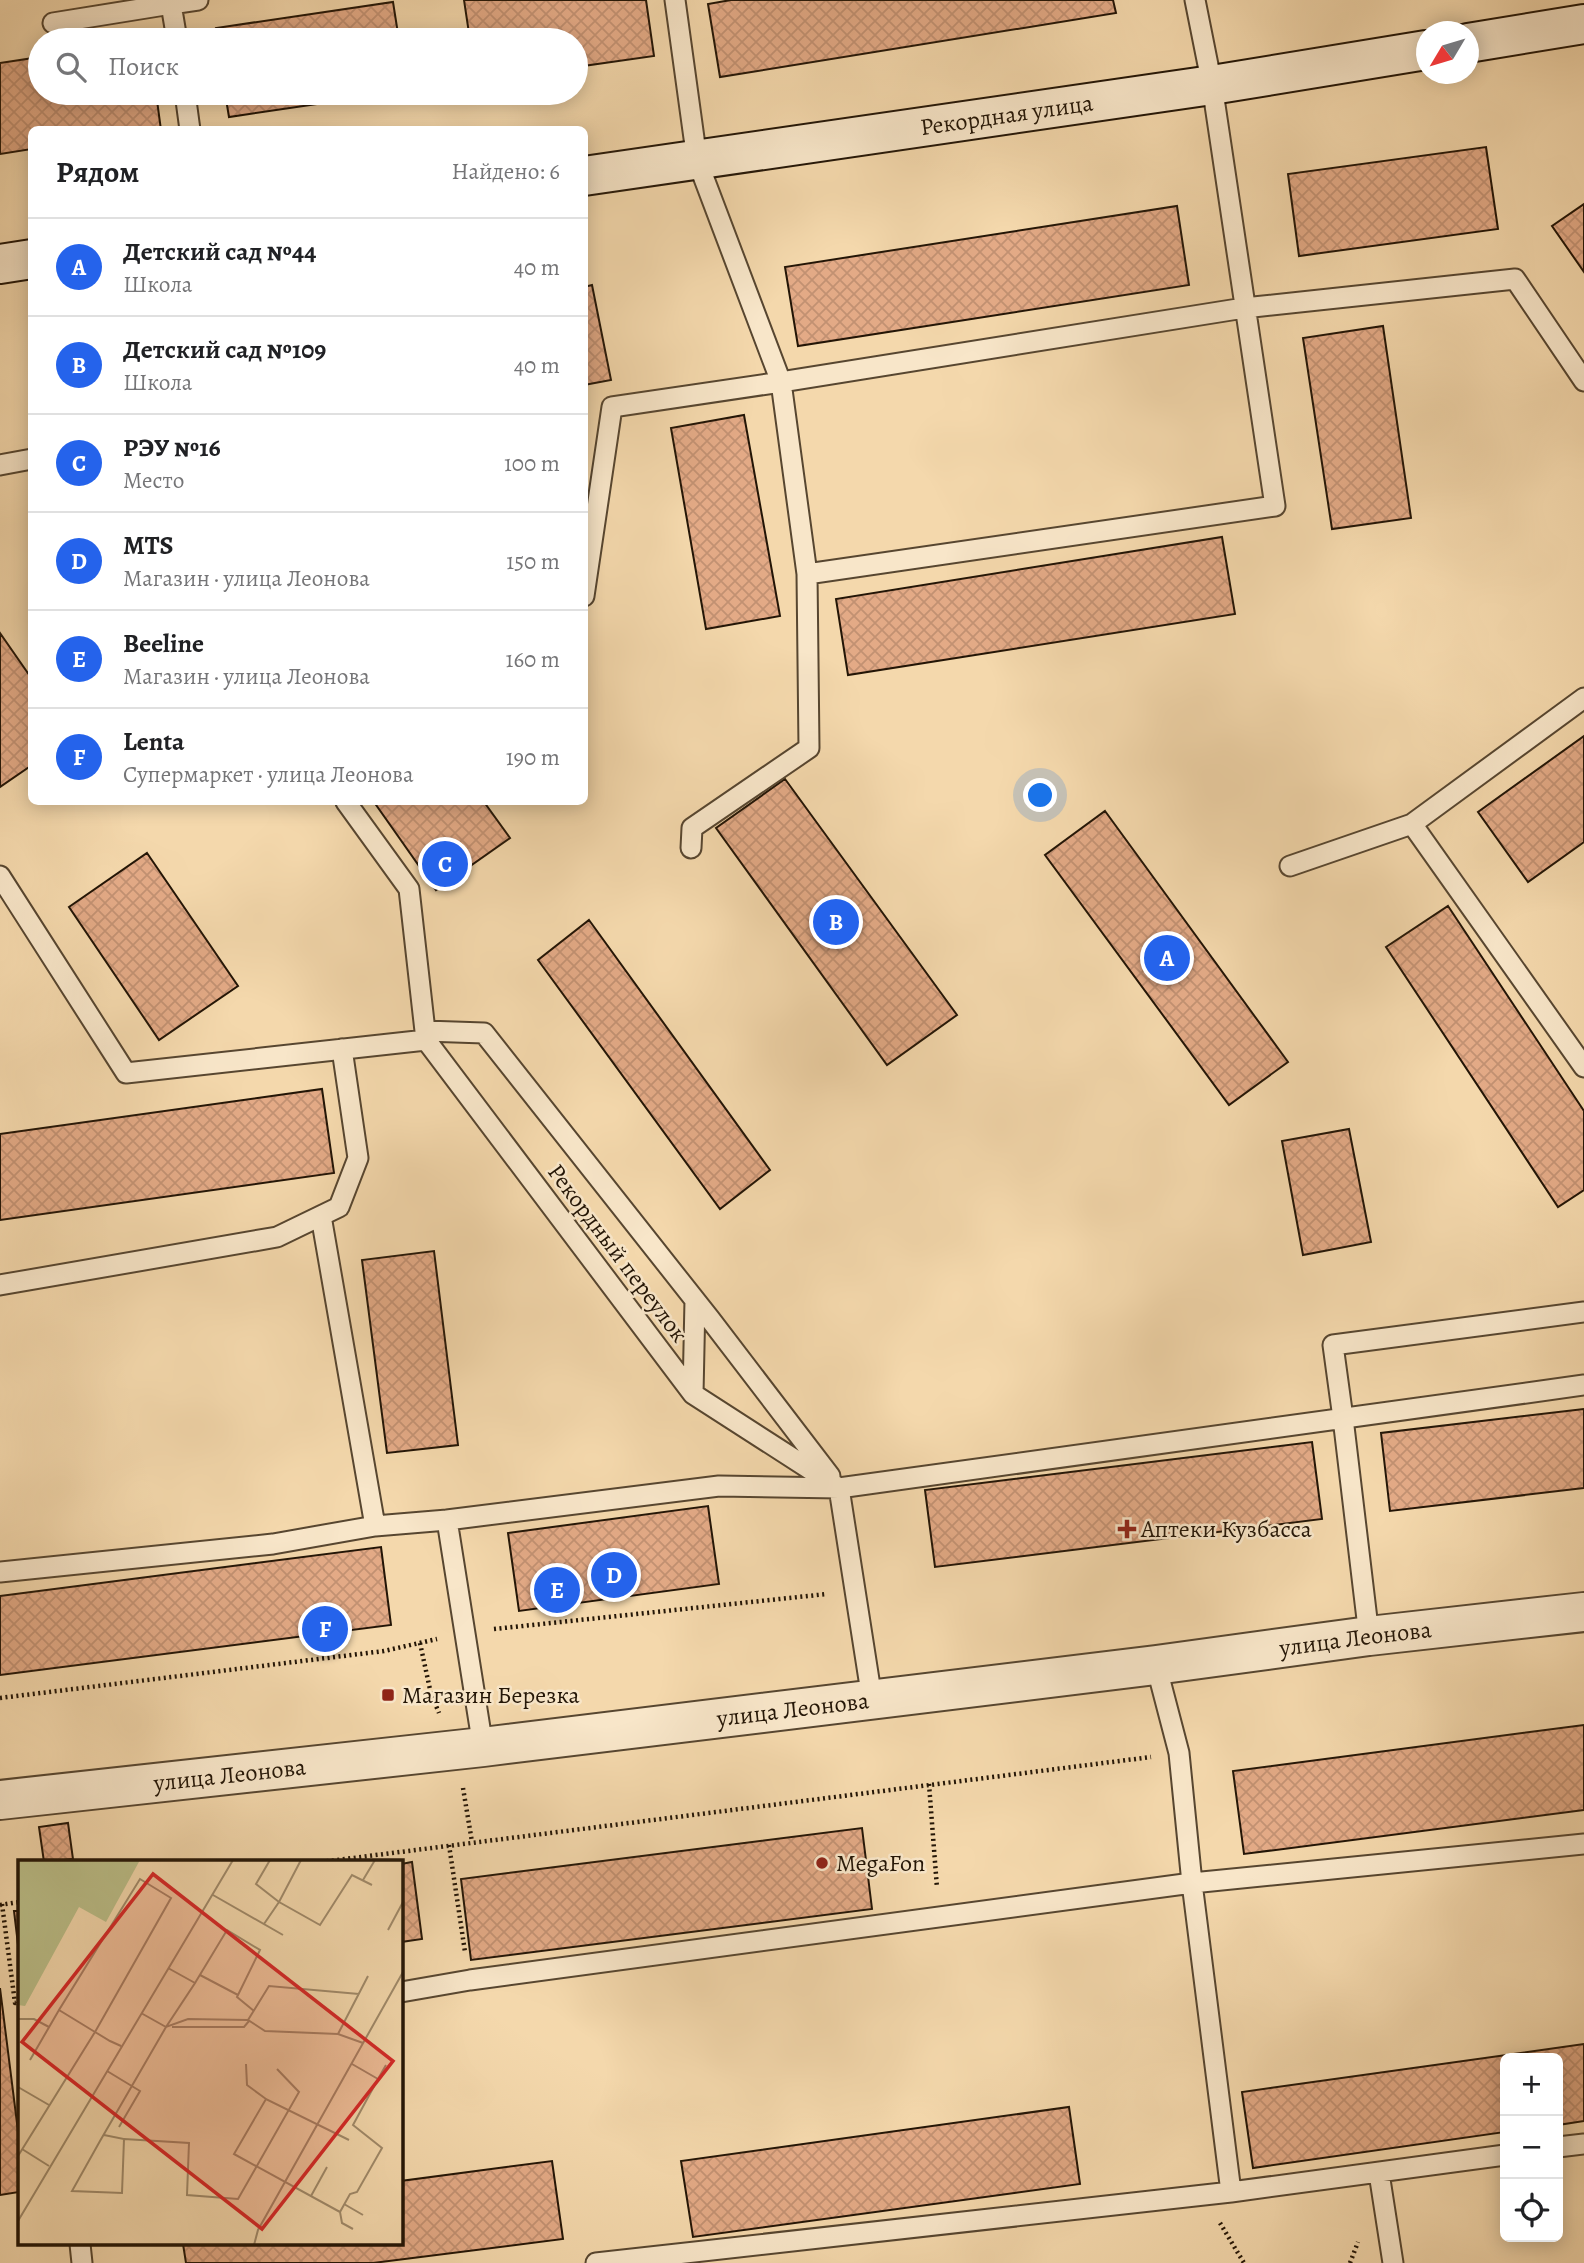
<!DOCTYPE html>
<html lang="ru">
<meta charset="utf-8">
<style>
:root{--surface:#fff;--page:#f6f6f6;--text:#202124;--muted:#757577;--line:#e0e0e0;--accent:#2563eb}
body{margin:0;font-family:Alegreya,serif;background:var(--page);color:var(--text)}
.controls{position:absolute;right:21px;bottom:21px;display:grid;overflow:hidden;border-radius:10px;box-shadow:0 4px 18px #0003}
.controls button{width:63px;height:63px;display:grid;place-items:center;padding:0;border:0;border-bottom:2px solid var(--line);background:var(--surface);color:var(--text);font:35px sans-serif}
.compass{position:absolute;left:1416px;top:21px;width:63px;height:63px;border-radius:50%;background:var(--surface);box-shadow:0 4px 18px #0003;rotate:232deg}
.you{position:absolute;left:1041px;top:796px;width:24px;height:24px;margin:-18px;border:5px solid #fff;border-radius:50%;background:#1a73e8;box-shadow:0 0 0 10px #1a73e833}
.badge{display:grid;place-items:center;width:46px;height:46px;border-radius:50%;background:var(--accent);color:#fff;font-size:23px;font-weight:700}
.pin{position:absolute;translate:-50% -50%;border:4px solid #fff;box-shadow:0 2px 7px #0006}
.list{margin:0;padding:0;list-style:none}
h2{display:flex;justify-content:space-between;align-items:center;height:91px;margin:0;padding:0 28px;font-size:30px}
h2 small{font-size:23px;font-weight:400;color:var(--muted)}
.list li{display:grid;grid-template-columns:46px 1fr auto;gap:21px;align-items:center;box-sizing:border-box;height:98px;padding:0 28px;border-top:2px solid var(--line)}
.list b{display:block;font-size:26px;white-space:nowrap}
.list p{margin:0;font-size:23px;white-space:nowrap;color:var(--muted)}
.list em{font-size:23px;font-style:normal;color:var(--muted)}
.icon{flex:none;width:38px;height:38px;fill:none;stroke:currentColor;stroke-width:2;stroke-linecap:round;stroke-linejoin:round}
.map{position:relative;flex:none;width:1584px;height:2263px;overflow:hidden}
.search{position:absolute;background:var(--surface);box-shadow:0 4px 18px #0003;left:28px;top:28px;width:560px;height:77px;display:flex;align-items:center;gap:18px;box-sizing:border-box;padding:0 24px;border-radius:38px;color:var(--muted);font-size:26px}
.panel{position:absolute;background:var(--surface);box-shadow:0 4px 18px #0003;left:28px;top:126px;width:560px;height:679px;border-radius:10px}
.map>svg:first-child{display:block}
</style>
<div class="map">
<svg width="1584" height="2263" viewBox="0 0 1584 2263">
<defs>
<pattern id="building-cross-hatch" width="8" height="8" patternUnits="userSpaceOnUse" patternTransform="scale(1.75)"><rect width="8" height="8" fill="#e3aa86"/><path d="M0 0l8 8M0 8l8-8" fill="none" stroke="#c29172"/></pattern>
</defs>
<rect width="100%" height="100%" fill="#f4d8ac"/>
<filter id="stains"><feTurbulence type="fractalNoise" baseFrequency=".00286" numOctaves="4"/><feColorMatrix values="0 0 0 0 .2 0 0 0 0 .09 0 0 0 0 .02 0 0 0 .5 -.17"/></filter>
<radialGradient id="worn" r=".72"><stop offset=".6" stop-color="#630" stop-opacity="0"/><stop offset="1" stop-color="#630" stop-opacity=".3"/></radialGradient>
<path fill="url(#building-cross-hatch)" stroke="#231506" stroke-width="2" d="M464 0H646L654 56 576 67V40H470Z
M731 0H1113L1116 13 720 77 708 4Z
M393 2 399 40H218L216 28Z
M40 57V93H156L161 130H32V149L0 154V63Z
M225 93H392L229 117Z
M1486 147 1498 229 1299 256 1288 174Z
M1584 204V272L1552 226Z
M1177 206 1189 285 798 346 785 267Z
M592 285 611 380 584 385V287Z
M1383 326 1411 518 1332 529 1303 338Z
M744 415 780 616 706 629 671 428Z
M1222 537 1235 614 848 675 836 599Z
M0 633 32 679V765L0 787Z
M1584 736V842L1528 882 1478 812Z
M785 779 957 1015 887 1065 716 828Z
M374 802H484L510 838 436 890Z
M1105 811 1288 1062 1229 1105 1045 855Z
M147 853 238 986 159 1040 69 907Z
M1448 906 1584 1111V1190L1558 1207 1386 947Z
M589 920 770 1170 720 1209 538 960Z
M322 1089 334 1173 0 1220V1134Z
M1349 1129 1371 1242 1303 1255 1282 1141Z
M434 1251 458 1445 387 1453 362 1260Z
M1584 1409V1488L1390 1511 1381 1433Z
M1312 1442 1322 1519 935 1567 925 1490Z
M708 1506 719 1584 519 1611 508 1533Z
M381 1547 391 1625 0 1675V1596Z
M1584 1725V1810L1244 1854 1233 1771Z
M68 1823 73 1859 44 1862 39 1827Z
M862 1828 872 1909 471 1960 461 1879Z
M412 1862 422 1939 401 1942V1864Z
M14 1911H19V1953Z
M0 1988 19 2139V2192L0 2195Z
M1584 2044V2121L1558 2125V2058H1505V2132L1253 2168 1242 2092Z
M1069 2107 1080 2184 693 2237 681 2161Z
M552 2161 563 2239 373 2263H186L183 2244H401V2181Z"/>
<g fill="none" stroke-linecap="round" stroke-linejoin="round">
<defs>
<path id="service" d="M675 0 697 160 781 382 807 574 1275 506 1212 85 1195 0
M171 4 198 0
M53 23 171 4 177 40
M185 93 190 130
M0 465 32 459
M584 596 612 407 781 382 1244 308 1515 279 1584 381
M1584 698 1412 824 1584 1067
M346 802 409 889 426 1040 693 1394 839 1488 872 1699
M691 848 692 828 809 748 807 574
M1290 866 1412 824
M0 876 126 1073 426 1040
M425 1031 484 1033 710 1319 830 1476
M321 1216 375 1526
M0 1285 277 1237 339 1207 358 1158 342 1049
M693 1394 695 1300
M0 1572 273 1544 375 1526 447 1520
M1369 1636 1343 1418 1333 1345 1584 1312
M483 1747 447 1520 719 1486 839 1488 1584 1385
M401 1992 470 1980 1192 1883 1584 1844
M1558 2147 1584 2144
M1379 2173 1393 2263
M1231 2192 1505 2155
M80 2244 82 2263
M596 2263 1231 2192 1192 1883 1179 1753 1156 1665"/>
<g id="tertiary">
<path id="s1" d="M0 1800 483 1747 1156 1665 1369 1636 1584 1612"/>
</g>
<g id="secondary">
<path d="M1468 43 1584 24"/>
<path id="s2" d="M584 176 1212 85 1426 50"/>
<path d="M0 264 32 259"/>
</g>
</defs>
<use href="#service" stroke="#574630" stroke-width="23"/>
<use href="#tertiary" stroke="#574630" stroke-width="42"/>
<use href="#secondary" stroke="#231506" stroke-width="42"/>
<path stroke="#231506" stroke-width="4.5" stroke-dasharray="2 3.5" stroke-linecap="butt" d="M494 1629 827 1594
M420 1643 431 1694 439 1713
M0 1698 384 1651 437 1639
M929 1784 937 1888
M463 1788 472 1842
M449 1845 465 1952
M321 1862 1151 1757
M2 1904 15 2003 19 2002
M0 1905 19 1902
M1220 2223 1244 2263
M1350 2263 1358 2242"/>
<use href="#service" stroke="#f8e6c9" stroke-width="19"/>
<use href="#tertiary" stroke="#f8e6c9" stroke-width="38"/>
<use href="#secondary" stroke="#f8e6c9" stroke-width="38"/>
</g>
<g fill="#8f2418" stroke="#f8e6c9" stroke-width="2.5">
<path d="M1123.5 1518.5h7v7h7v7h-7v7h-7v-7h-7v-7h7z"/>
<rect x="381" y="1688" width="14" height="14" rx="3.5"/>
<circle cx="822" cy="1863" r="7"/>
</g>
<g text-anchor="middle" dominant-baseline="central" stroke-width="5" stroke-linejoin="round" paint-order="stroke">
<g font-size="24" fill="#231506" stroke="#f8e6c9">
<text stroke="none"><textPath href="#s2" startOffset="427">Рекордная улица</textPath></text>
<text transform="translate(618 1253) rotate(53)">Рекордный переулок</text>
<text stroke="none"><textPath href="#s1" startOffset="1365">улица Леонова</textPath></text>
<text stroke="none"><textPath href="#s1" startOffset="798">улица Леонова</textPath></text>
<text stroke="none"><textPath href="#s1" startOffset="231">улица Леонова</textPath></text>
</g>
<g font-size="24" fill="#231506" stroke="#f8e6c9" text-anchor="start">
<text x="1141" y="1529">Аптеки Кузбасса</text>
<text x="402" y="1695">Магазин Березка</text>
<text x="836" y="1863">MegaFon</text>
</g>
</g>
<g transform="translate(18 1860)">
<rect width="385" height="385" fill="#f4d8ac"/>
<path d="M0 0H122L88 62 61 47 7 146 0 145Z" fill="#bbbf89"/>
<path fill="none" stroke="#a08a6a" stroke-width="2" d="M252 0 238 24 261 42 283 0M345 20 357 0M195 35 265 75M246 64 261 42 302 65 334 15 354 25M370 70 385 42M182 115 220 135M177 123 209 70 242 90 219 137 236 151M123 153 148 167 170 159 230 160 247 171 320 174 345 183M0 159H16L31 167M230 160 251 126 341 134M154 167H226L231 161M320 174 350 116M12 200 41 150M228 204 229 225 248 239M334 204 360 219 368 205M89 211 122 231 101 267M0 227 31 245M86 275 106 279 104 333 54 331 82 281 148 167 177 123 150 108M106 279 171 283 169 335 220 339 281 232 259 209M4 289 31 306M0 296 77 172 153 38 122 19 41 150 77 172 92 181 103 186M293 336 309 307M326 344 345 355M322 352 216 294 248 239 331 280M0 361 215 0M335 369 324 363 322 352 332 334 339 332 364 288 335 265 360 219M236 385 240 370 385 112"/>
<path fill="#d62828" fill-opacity="0.15" stroke="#d62828" stroke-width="3.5" d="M135 14 375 201 244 369 4 182Z"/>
<rect width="385" height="385" fill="none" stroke="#231506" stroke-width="3.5"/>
</g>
<rect width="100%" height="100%" filter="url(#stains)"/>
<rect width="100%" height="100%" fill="url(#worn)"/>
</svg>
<div class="controls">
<button>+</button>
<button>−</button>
<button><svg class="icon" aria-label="locate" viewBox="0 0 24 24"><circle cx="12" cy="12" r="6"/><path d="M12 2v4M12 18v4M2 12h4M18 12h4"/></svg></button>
</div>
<svg class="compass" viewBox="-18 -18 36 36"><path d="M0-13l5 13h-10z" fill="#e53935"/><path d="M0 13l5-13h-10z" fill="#757577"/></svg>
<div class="you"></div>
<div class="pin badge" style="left:1167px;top:958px">A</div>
<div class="pin badge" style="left:836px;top:922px">B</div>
<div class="pin badge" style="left:445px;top:864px">C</div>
<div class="pin badge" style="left:614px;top:1575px">D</div>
<div class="pin badge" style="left:557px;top:1590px">E</div>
<div class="pin badge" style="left:325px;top:1629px">F</div>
<div class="search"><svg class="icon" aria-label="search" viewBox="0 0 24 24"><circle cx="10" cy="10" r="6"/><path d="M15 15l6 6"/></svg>Поиск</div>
<section class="panel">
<h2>Рядом<small>Найдено: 6</small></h2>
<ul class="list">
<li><span class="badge">A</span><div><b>Детский сад №44</b><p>Школа</p></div><em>40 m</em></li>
<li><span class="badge">B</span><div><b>Детский сад №109</b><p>Школа</p></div><em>40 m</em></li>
<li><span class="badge">C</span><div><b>РЭУ №16</b><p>Место</p></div><em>100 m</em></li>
<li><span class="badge">D</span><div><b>MTS</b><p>Магазин · улица Леонова</p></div><em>150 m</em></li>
<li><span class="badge">E</span><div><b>Beeline</b><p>Магазин · улица Леонова</p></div><em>160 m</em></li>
<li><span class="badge">F</span><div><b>Lenta</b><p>Супермаркет · улица Леонова</p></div><em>190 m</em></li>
</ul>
</section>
</div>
